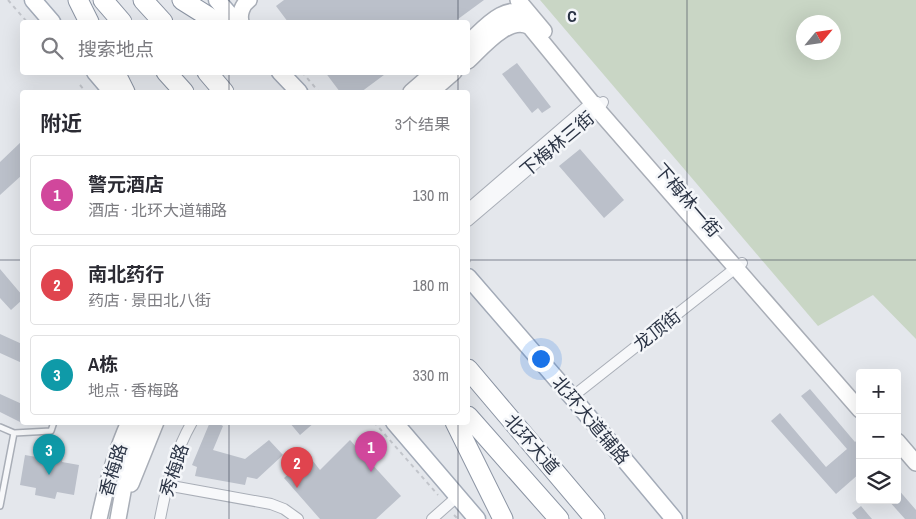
<!DOCTYPE html>
<html lang="zh">
<meta charset="utf-8">
<style>
:root{--surface:#fff;--page:#f2f2f3;--text:#2b2b33;--muted:#7c7c81;--line:#e1e1e2;--accent:#111827}
body{margin:0;font-family:"Archivo Narrow","Noto Sans SC",sans-serif;background:var(--page);color:var(--text)}
.controls{position:absolute;right:15px;bottom:15px;display:grid;overflow:hidden;border-radius:5px;box-shadow:0 5px 20px #0002}
.controls button{width:45px;height:45px;display:grid;place-items:center;padding:0;border:0;border-bottom:1px solid var(--line);background:var(--surface);color:var(--text);font:25px sans-serif}
.compass{position:absolute;left:796px;top:15px;width:45px;height:45px;border-radius:50%;background:var(--surface);box-shadow:0 5px 20px #0002;rotate:61deg}
.you{position:absolute;left:540px;top:358px;width:18px;height:18px;margin:-12px;border:4px solid #fff;border-radius:50%;background:#1a73e8;box-shadow:0 0 0 8px #1a73e833}
.badge{display:grid;place-items:center;width:32px;height:32px;border-radius:50%;background:var(--accent);color:#fff;font-size:16px;font-weight:700}
.pin{position:absolute;translate:-50% -41px;filter:drop-shadow(0 1px 2px #0008)}
.pin::after{content:'';position:absolute;top:26px;width:18px;height:15px;background:inherit;clip-path:polygon(0 0,100% 0,50% 100%)}
.list{margin:0;padding:0;list-style:none}
h2{display:flex;justify-content:space-between;align-items:center;height:65px;margin:0;padding:0 20px;font-size:21px}
h2 small{font-size:16px;font-weight:400;color:var(--muted)}
.list li{display:grid;grid-template-columns:32px 1fr auto;gap:15px;align-items:center;box-sizing:border-box;height:80px;margin:0 10px 10px;padding:0 10px;border:1px solid var(--line);border-radius:5px}
.list b{display:block;font-size:19px;white-space:nowrap}
.list p{margin:0;font-size:16px;white-space:nowrap;color:var(--muted)}
.list em{font-size:16px;font-style:normal;color:var(--muted)}
.icon{flex:none;width:28px;height:28px;fill:none;stroke:currentColor;stroke-width:2;stroke-linecap:round;stroke-linejoin:round}
.map{position:relative;flex:none;width:916px;height:519px;overflow:hidden}
.search{position:absolute;background:var(--surface);box-shadow:0 5px 20px #0002;left:20px;top:20px;width:450px;height:55px;display:flex;align-items:center;gap:12px;box-sizing:border-box;padding:0 18px;border-radius:5px;color:var(--muted);font-size:19px}
.panel{position:absolute;background:var(--surface);box-shadow:0 5px 20px #0002;left:20px;top:90px;width:450px;height:335px;border-radius:5px}
.map>svg:first-child{display:block}
</style>
<div class="map">
<svg width="916" height="519" viewBox="0 0 916 519">
<rect width="100%" height="100%" fill="#e4e7ec"/>
<path fill="#c9d6c5" fill-rule="evenodd" d="M540 0H916V339L873 295 818 326ZM804 22H834V52H804Z"/>
<path fill="#bbc0ca" d="M284 0H484L454 22H288L276 6Z
M517 63 551 107 542 113 538 108 532 113 502 74Z
M325 72H388L361 92H340Z
M22 141V175L0 195V162Z
M580 149 624 200 604 218 559 166Z
M0 269 22 295V300L11 310 0 298Z
M0 334 22 344V363L0 353Z
M810 389 855 442 860 438V473L836 494 771 421 780 413 826 467 847 449 801 396Z
M0 394 22 404V423L0 412Z
M210 422H216L223 426 213 450 245 459 269 440 283 455 257 479 247 477 245 485 195 476 197 467 192 465Z
M289 422H315L300 435Z
M350 440 401 496 376 519H320L284 478 309 456 320 470Z
M43 451 63 455 62 462 79 465 74 495 57 492 55 499 35 495 36 488 20 485 25 455 42 458Z
M897 488 916 510V519H905L888 500H897Z
M861 506 866 512 872 519H857L852 513Z"/>
<g fill="none" stroke-linecap="round" stroke-linejoin="round">
<defs>
<path id="lane" d="M0 427 14 433
M0 506 14 433 51 431 54 422"/>
<path id="street" d="M468 209 592 102H597
M468 221 598 110 603 102
M572 397 742 263
M166 485 271 504 284 509 298 519
M160 519C167 483 174 454 192 422
M432 519 458 496"/>
<path id="secondary" d="M518 0 544 31
M241 22C239 14 242 5 249 0
M468 43C484 28 506 0 531 16
M468 61C482 48 510 14 530 27L598 110 860 410
M411 92 434 72
M431 92 454 72
M897 441 916 463
M131 484 156 422
M99 519C106 486 115 453 129 422
M118 519 129 459 142 422"/>
<path id="primary" d="M33 0 52 22
M217 0 236 22
M95 72 112 92
M280 72 299 92
M468 277 572 397 674 519
M394 422 477 519"/>
<path id="highway" d="M78 0 89 22
M103 0 122 22
M143 0 163 22
M182 0 217 22
M115 72 125 92
M166 72 184 92
M207 72 224 92
M468 369 595 519
M468 416 559 519
M455 422 503 519"/>
</defs>
<use href="#lane" stroke="#a9aeb7" stroke-width="8"/>
<use href="#street" stroke="#a9aeb7" stroke-width="12"/>
<use href="#secondary" stroke="#a9aeb7" stroke-width="18"/>
<use href="#primary" stroke="#a3abb8" stroke-width="19"/>
<use href="#highway" stroke="#8b94a3" stroke-width="21"/>
<path stroke="#c2c5cb" stroke-width="2" stroke-dasharray="4 4" stroke-linecap="butt" d="M8 0 27 22
M302 72 319 92
M80 85 86 92
M468 259 472 264
M374 422 438 495
M454 515 458 519"/>
<use href="#lane" stroke="#f7f8fa" stroke-width="5"/>
<use href="#street" stroke="#f7f8fa" stroke-width="10"/>
<use href="#secondary" stroke="#fff" stroke-width="15"/>
<use href="#primary" stroke="#fff" stroke-width="16"/>
<use href="#highway" stroke="#fff" stroke-width="19"/>
</g>
<path fill="none" stroke="#2b3445" stroke-width="1" stroke-opacity="0.55" d="M229 0V22M458 0V22M687 0V519M229 72V92M458 72V92M0 260H22M468 260H916M229 422V519M458 422V519"/>
<g text-anchor="middle" dominant-baseline="central" stroke-width="5" stroke-linejoin="round" paint-order="stroke">
<g font-size="18" fill="#2b3445" stroke="#f4f6f9">
<text transform="translate(557 144) rotate(-40)">下梅林三街</text>
<text transform="translate(688 200) rotate(49)">下梅林一街</text>
<text transform="translate(657 330) rotate(-38)">龙顶街</text>
<text transform="translate(591 420) rotate(50)">北环大道辅路</text>
<text transform="translate(532 444) rotate(49)">北环大道</text>
<text transform="translate(113 470) rotate(-73)">香梅路</text>
<text transform="translate(174 470) rotate(-72)">秀梅路</text>
</g>
</g>
<g font-size="16" text-anchor="middle" font-weight="bold" fill="#2b3445" stroke="#f4f6f9" stroke-width="5" stroke-linejoin="round" paint-order="stroke">
<text x="572" y="22">C</text>
</g>
</svg>
<div class="controls">
<button>+</button>
<button>−</button>
<button><svg class="icon" aria-label="layers" viewBox="0 0 24 24"><path d="M12 4l9 5-9 5-9-5zM3 14l9 5 9-5"/></svg></button>
</div>
<svg class="compass" viewBox="-18 -18 36 36"><path d="M0-13l5 13h-10z" fill="#e53935"/><path d="M0 13l5-13h-10z" fill="#7c7c81"/></svg>
<div class="you"></div>
<div class="pin badge" style="left:371px;top:472px;background:#d1479c">1</div>
<div class="pin badge" style="left:297px;top:488px;background:#e0444e">2</div>
<div class="pin badge" style="left:49px;top:475px;background:#0f9aa8">3</div>
<div class="search"><svg class="icon" aria-label="search" viewBox="0 0 24 24"><circle cx="10" cy="10" r="6"/><path d="M15 15l6 6"/></svg>搜索地点</div>
<section class="panel">
<h2>附近<small>3个结果</small></h2>
<ul class="list">
<li><span class="badge" style="background:#d1479c">1</span><div><b>警元酒店</b><p>酒店 · 北环大道辅路</p></div><em>130 m</em></li>
<li><span class="badge" style="background:#e0444e">2</span><div><b>南北药行</b><p>药店 · 景田北八街</p></div><em>180 m</em></li>
<li><span class="badge" style="background:#0f9aa8">3</span><div><b>A栋</b><p>地点 · 香梅路</p></div><em>330 m</em></li>
</ul>
</section>
</div>
